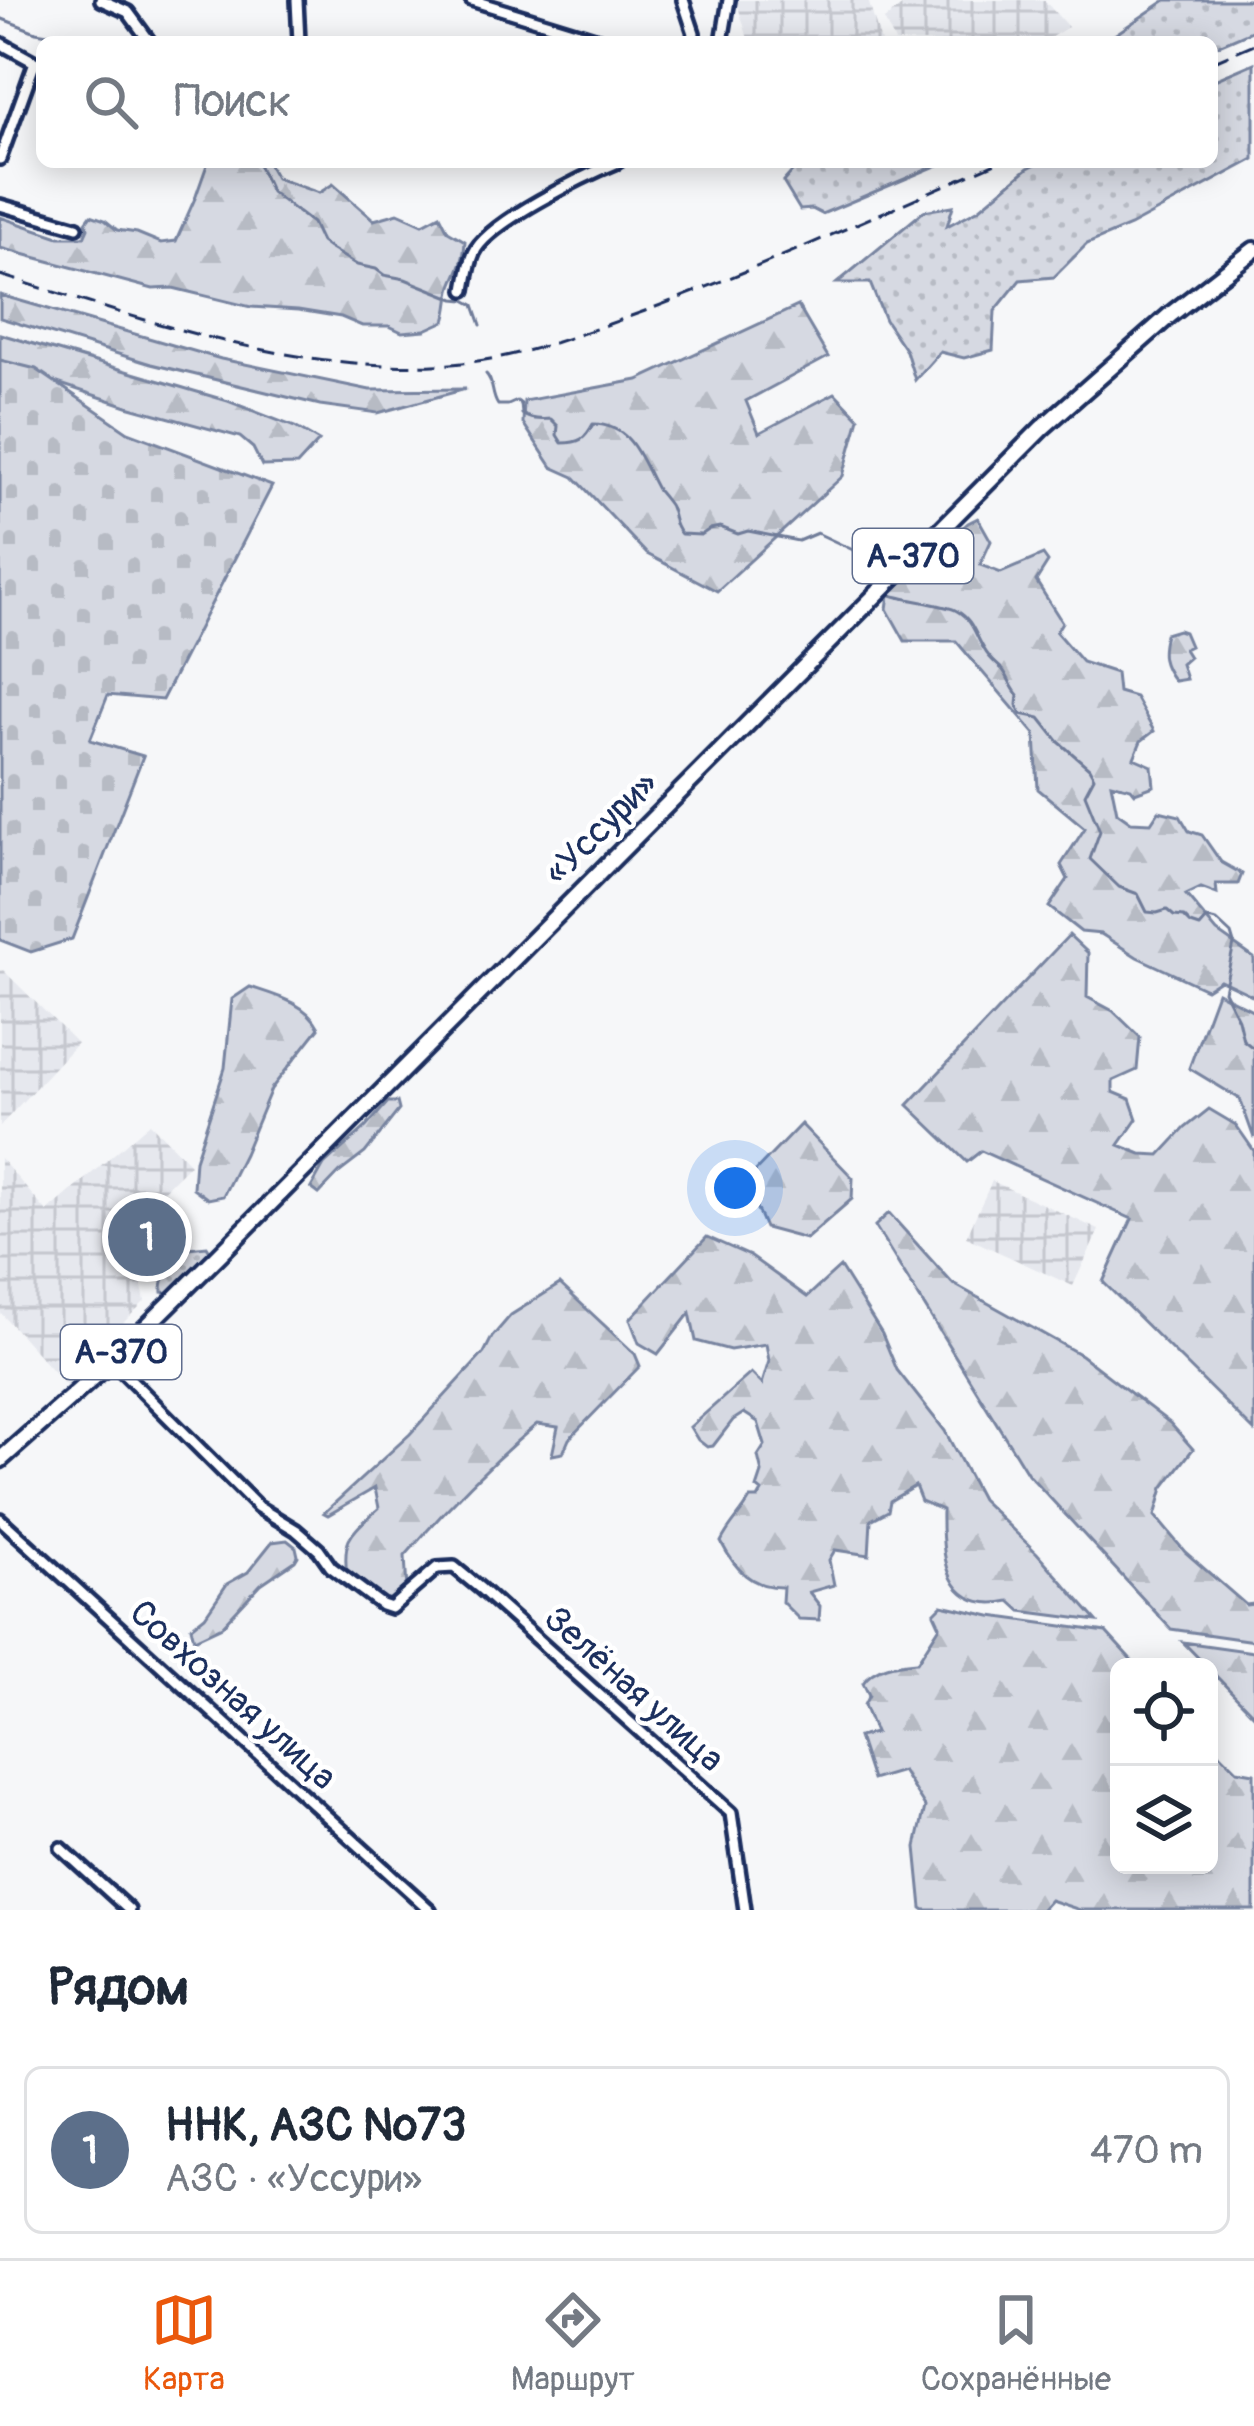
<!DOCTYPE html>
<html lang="ru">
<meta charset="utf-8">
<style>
:root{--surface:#fff;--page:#f6f6f7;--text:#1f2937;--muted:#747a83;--line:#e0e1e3;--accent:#ea580c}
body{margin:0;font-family:Pangolin,sans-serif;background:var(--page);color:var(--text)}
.controls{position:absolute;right:36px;bottom:36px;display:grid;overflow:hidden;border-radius:18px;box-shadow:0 6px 30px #0003}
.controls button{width:108px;height:108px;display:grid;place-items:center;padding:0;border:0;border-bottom:3px solid var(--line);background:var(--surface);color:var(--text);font:60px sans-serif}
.you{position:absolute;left:735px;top:1188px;width:42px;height:42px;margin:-30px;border:9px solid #fff;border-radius:50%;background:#1a73e8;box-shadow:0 0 0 18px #1a73e833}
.badge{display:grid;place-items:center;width:78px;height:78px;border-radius:50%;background:var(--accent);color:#fff;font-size:39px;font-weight:700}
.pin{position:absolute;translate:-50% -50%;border:6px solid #fff;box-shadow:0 3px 12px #0006}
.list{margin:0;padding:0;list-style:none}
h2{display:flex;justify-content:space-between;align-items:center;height:156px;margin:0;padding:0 48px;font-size:51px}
h2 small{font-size:39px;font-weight:400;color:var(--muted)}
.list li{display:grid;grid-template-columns:78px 1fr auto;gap:36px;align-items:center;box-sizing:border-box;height:168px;margin:0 24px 24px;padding:0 24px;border:3px solid var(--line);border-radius:18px}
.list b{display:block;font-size:45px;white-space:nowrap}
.list p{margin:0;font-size:39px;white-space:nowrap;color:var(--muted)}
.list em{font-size:39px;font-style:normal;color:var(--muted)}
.icon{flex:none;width:66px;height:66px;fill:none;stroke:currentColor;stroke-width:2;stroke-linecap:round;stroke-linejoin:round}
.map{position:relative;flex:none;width:1254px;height:1910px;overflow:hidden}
.search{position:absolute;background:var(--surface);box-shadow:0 6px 30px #0003;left:36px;right:36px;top:36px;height:132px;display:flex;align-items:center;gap:30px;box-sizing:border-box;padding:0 42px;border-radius:18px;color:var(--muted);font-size:45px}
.sheet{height:348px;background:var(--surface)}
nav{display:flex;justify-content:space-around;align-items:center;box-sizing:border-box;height:168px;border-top:3px solid var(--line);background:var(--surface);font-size:33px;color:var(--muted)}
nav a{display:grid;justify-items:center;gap:6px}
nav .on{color:var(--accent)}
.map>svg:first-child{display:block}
</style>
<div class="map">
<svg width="1254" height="1910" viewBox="0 0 1254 1910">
<defs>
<pattern id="industrial-grid" width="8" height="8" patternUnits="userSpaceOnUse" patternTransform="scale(3)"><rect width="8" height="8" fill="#e6e8ee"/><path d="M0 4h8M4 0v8" fill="none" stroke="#c5c7ce"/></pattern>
<pattern id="grass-dots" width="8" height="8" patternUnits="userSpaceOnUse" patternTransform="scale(3)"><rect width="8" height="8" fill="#d6d9e2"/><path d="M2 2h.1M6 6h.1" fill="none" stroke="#b7bbc4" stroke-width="1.8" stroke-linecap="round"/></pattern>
<pattern id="forest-firs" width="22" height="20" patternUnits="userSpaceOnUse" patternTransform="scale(3)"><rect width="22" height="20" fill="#d6d9e2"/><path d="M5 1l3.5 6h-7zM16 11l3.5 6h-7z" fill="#b7bbc4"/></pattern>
<pattern id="cemetery-stones" width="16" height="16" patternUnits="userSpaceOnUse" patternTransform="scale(3)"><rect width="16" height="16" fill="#d6d9e2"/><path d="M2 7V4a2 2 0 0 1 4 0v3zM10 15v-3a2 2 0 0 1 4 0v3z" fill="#b7bbc4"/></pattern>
</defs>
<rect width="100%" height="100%" fill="#f6f7f9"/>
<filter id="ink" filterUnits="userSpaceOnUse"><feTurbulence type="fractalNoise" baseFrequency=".00833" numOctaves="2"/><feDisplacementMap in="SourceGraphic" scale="24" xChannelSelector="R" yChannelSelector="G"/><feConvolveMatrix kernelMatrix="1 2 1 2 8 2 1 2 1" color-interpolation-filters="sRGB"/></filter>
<g filter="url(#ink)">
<path fill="url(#industrial-grid)" d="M736 0H868L881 42H749Z
M909 0H1044L1068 27 1043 42H895L884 20Z
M3 970 77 1043 0 1126V971Z
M150 1123 190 1164 112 1241 140 1276 145 1301 118 1328 117 1335 68 1388 0 1312V1158L47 1212Z
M992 1181 1099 1230 1073 1286 966 1237Z"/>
<path fill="url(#grass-dots)" stroke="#7884a0" stroke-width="3" d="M1166 0H1254V30L1212 48V42H1104Z
M1254 63V159L1130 226 1087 244 1054 277 1020 280 995 311 993 350 964 358 940 352 915 380 906 351 885 320 870 283H837L924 211 953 206 947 226 979 209 1028 168 1040 162H1212V81Z
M804 162H945L822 214 812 209 800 210 783 182 799 164Z
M207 1246 210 1251 207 1264 177 1293 162 1292C161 1272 175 1262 188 1248Z"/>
<path fill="url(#forest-firs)" stroke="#7884a0" stroke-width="3" d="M208 162H267L276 178 319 193 333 184 374 220 398 213 423 224 440 215 448 231 465 241C464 259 461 265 454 281 448 292 450 308 445 321L425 330 402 332 389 326H362L341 317 298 310 251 307 173 288 153 289 0 248V217L59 237H84L88 228 86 222 91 215 105 220 117 230 137 233 161 243 176 241 196 196Z
M0 295 221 359 370 390 466 389 378 413 320 405 151 364 0 318Z
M798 306 828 357 746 401 759 433 835 393 859 418 843 476 717 591 647 554 574 477 552 467 523 423 524 401 638 380Z
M0 334 228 401 295 427 319 441 297 465 262 466 253 448 240 437 127 406 0 364Z
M978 518 991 541 980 565 1001 573 1043 555 1048 562 1036 581 1062 622 1056 632 1082 662 1116 673 1118 692 1135 697 1154 731 1141 741 1134 758 1152 766 1154 786 1135 793 1131 788 1111 783 1117 812 1131 822 1151 823 1159 811 1180 816 1189 831 1202 835 1221 862 1242 874 1238 884H1216L1217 894 1201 888 1186 895 1217 932 1254 958V996L1220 980 1206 989 1137 957 1101 934 1081 932 1049 907 1068 879 1061 865 1085 828 1038 789 1035 734 956 641H905L887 609 889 594 968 523Z
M1178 630 1184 632 1190 646 1184 649 1189 657 1181 664 1186 679 1174 681C1161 664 1160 654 1165 634Z
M1069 935 1088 953 1087 997 1113 1011 1140 1037 1137 1070 1113 1081V1092L1130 1099 1137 1119 1119 1145 1141 1154 1160 1155 1185 1128 1209 1109 1236 1125 1254 1151V1431L1103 1282 1132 1219 981 1151 967 1162 908 1105Z
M250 987C274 995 307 1003 319 1028L271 1089 244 1154 223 1196 208 1199 193 1188 195 1160 225 1068 232 999Z
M1217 992 1254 1011V1138L1240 1099 1189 1068Z
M388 1102H397L399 1110 365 1153 340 1172 319 1194 311 1188 324 1165 366 1127Z
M801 1124 853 1178 852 1199 806 1239 765 1228 745 1182Z
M889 1213 952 1283 1081 1355 1170 1423 1193 1449 1163 1488 1155 1516 1185 1552 1246 1605 1254 1604V1641L1171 1629 1028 1474 875 1226Z
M707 1237 750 1256 807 1297 840 1267 882 1334 897 1370 945 1431 981 1499 1037 1553 1097 1621 1021 1611 1010 1601C946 1614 941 1558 942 1510L921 1501 915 1486 890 1501 888 1511 871 1520 869 1555 835 1550 829 1560 834 1585 809 1592 820 1606 819 1620 799 1619 782 1602 783 1587C751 1588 735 1569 721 1542 729 1525 741 1515 750 1499H758L762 1492 757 1488 762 1473 758 1456 765 1445 758 1422 744 1413 733 1420 713 1446 707 1447 698 1440 690 1427 751 1373 762 1384 769 1361 766 1344 730 1350 696 1341 690 1313 658 1354 639 1343 630 1319Z
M560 1284 635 1354 640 1366 569 1439 563 1453 552 1455 558 1427 537 1424C488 1465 446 1508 405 1556L407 1590 391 1601 376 1597 347 1576C342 1536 351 1534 379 1508L375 1488 328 1515 324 1513 410 1434 484 1353 492 1337 511 1315Z
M287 1540 296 1547 298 1556 295 1561 261 1584 222 1626 194 1639 191 1627 205 1616 227 1584 248 1572 272 1542Z
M942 1605 991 1616 1106 1632 1138 1667H1119V1865H1209V1742L1237 1770 1254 1773V1910H1080L1050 1900 1041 1910H925L922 1908 916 1847 925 1807 902 1771 872 1780 858 1737 875 1733 864 1705 869 1695 863 1683C874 1666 897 1664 917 1662L940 1626 934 1613Z
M1183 1642 1254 1652V1715Z"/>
<path fill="url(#cemetery-stones)" stroke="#7884a0" stroke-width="3" d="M0 360 36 369 128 432 272 486 162 700 108 695 90 740 143 756 72 939 31 952 0 940Z"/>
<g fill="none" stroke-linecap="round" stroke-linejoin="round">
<path stroke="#707c99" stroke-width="3" d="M0 18 36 32 96 42
M257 162 271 192 312 223 321 242 329 248 357 265 376 269 384 275 405 279 455 299 465 300 474 305 481 325
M486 374C494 381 491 396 498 405H508L517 401 521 404 522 414C530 420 540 420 551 419L558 426 557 435 562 443C580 443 585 439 593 424 634 425 641 462 658 491 659 492 670 505 670 507 675 518 672 524 681 534L701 535 710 529 720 527 738 534 748 531 798 541 817 533 853 550 871 574
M891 595C906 600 947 605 957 611 973 620 975 635 984 649 990 660 996 663 1003 670 1009 678 1011 687 1018 695L1017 705 1021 714 1040 718 1059 742 1089 768 1094 777 1085 794 1100 831 1090 859 1119 887 1138 894 1147 912 1157 913 1167 910 1174 916 1184 917 1191 924 1200 927 1207 919 1217 921 1231 934 1234 944 1224 991 1238 1019 1243 1040 1252 1047 1254 1046"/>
<defs>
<path id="minor" d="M101 0 128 12 150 42
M297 0 299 42
M471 0 608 42
M683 0 694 33 692 42
M722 42 729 0
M0 43 42 66
M0 159 35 62
M0 205 77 227
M465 290C467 278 469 264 474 253 487 223 586 175 618 162
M112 1361 258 1507 296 1530 319 1550 331 1567 382 1605 391 1608 437 1568 454 1567 481 1589 731 1813 745 1910
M0 1519 430 1910
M61 1848 129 1910"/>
<path id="trunk" d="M0 1460 112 1361 219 1255 1042 428 1170 315 1254 250"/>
</defs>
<use href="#minor" stroke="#1b2f5e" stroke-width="18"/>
<use href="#trunk" stroke="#1b2f5e" stroke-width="22"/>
<use href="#minor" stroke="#fff" stroke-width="9"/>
<use href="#trunk" stroke="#fff" stroke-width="14"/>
<path stroke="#1b2f5e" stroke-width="3" stroke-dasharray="18 9" stroke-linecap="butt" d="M1212 62 1254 44
M0 275C149 321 303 378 462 363 525 357 586 332 645 311 765 266 881 213 998 162"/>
</g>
</g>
<g text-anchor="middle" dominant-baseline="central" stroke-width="9" stroke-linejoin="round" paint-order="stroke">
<g fill="#fff" stroke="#5f6d8e" stroke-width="3">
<rect x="853" y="529" width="120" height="54" rx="9"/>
<rect x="61" y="1325" width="120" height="54" rx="9"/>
</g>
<g font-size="33" font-weight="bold" fill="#1b2f5e">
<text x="913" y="556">А-370</text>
<text x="121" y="1352">А-370</text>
</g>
<g font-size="36" fill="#1b2f5e" stroke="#fff">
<text transform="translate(601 828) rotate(-45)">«Уссури»</text>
<text transform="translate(634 1689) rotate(42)">Зелёная улица</text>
<text transform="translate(233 1695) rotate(42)">Совхозная улица</text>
</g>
</g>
</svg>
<div class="controls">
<button><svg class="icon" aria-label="locate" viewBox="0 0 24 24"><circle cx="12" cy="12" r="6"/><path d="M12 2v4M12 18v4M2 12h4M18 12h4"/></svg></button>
<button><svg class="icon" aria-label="layers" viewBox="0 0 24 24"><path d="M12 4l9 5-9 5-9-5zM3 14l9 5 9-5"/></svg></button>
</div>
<div class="you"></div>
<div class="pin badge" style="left:147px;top:1237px;background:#5c6f8a">1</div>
<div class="search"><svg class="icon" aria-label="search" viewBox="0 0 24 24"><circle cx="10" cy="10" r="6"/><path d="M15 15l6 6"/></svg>Поиск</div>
</div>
<section class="sheet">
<h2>Рядом<small></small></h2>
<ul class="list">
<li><span class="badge" style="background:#5c6f8a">1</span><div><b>ННК, АЗС №73</b><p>АЗС · «Уссури»</p></div><em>470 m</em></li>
</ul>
</section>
<nav>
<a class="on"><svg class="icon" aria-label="map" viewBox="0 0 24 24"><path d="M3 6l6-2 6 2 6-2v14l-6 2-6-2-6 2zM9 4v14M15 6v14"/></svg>Карта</a>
<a><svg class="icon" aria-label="directions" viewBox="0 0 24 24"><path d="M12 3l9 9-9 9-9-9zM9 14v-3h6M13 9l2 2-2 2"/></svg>Маршрут</a>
<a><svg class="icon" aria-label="saved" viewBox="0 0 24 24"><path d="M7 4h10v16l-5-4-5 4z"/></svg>Сохранённые</a>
</nav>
